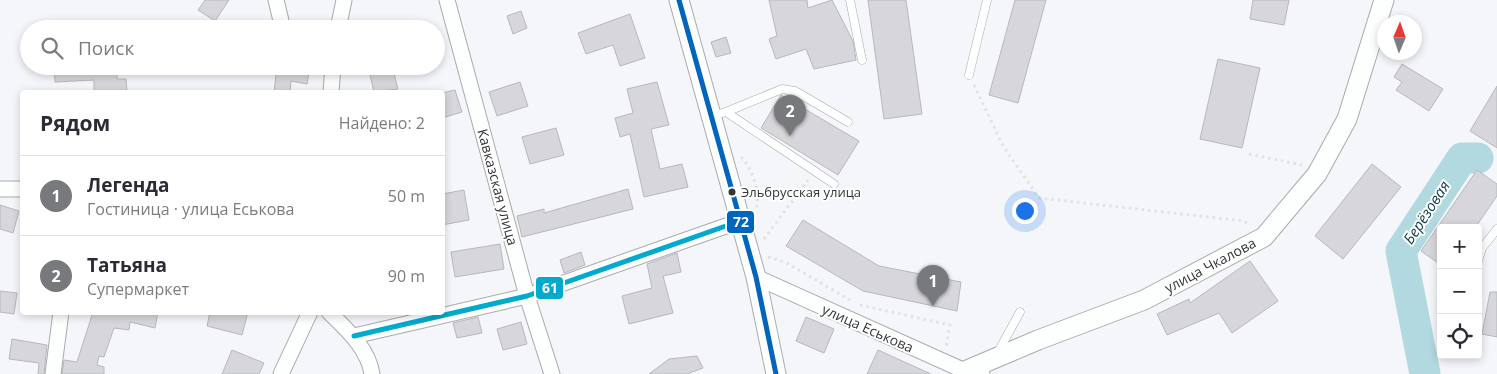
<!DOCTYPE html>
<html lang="ru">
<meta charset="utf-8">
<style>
:root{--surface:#fff;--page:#f7f7f7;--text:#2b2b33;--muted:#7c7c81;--line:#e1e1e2;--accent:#77797c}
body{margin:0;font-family:"Open Sans",sans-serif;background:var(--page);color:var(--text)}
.controls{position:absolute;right:15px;bottom:15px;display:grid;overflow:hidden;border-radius:5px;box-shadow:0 2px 8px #0003}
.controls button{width:45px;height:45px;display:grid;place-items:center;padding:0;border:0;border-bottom:1px solid var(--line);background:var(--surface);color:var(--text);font:25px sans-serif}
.compass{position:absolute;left:1377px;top:15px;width:45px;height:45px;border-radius:50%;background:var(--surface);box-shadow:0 2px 8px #0003;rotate:2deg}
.you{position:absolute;left:1024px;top:210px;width:18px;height:18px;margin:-12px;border:4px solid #fff;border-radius:50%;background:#1a73e8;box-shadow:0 0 0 8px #1a73e833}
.badge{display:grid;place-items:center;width:32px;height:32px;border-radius:50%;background:var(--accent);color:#fff;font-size:16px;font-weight:700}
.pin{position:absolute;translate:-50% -41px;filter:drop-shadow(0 1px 2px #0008)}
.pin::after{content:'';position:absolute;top:26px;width:18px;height:15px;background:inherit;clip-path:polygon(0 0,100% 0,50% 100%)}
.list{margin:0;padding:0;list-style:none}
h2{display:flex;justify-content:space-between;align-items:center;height:65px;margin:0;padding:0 20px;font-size:21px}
h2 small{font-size:16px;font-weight:400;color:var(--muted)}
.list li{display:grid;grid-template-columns:32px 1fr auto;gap:15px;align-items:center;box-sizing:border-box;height:80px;padding:0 20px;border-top:1px solid var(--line)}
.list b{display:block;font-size:19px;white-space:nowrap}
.list p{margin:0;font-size:16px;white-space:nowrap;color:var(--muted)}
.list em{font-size:16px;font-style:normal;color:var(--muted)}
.icon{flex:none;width:28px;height:28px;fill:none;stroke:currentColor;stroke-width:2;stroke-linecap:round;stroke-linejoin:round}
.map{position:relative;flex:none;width:1497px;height:374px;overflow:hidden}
.search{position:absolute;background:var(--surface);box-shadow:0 2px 8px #0003;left:20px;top:20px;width:425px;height:55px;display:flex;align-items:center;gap:12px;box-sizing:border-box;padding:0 18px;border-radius:28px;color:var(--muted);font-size:19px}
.panel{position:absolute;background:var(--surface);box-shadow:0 2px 8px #0003;left:20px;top:90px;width:425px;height:225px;border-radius:5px}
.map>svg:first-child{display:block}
</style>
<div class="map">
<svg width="1497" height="374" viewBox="0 0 1497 374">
<rect width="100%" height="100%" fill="#f4f6fa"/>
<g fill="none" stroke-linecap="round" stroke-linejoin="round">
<path stroke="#b2d8e0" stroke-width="31" d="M1425 374 1401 251 1462 158H1478"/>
</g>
<path fill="#d7d7db" stroke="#b7b8bb" d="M205 0H229L215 21 198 10Z
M769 0H807L808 8 832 0 853 41 856 60 814 69 806 49 776 59 769 39 777 36Z
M868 0H906L922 114 884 119Z
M1015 0H1046L1018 103 989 95Z
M1253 0H1289L1284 25 1250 19Z
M521 11 527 28 513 34 507 16Z
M630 14 645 58 620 66 613 45 586 54 578 33Z
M726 37 731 53 716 57 711 42Z
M1218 59 1260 68 1242 148 1200 139Z
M1402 64 1443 89 1429 111 1396 90 1402 82 1394 77Z
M54 66H107L108 74 117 73V79H126L127 92H94V80L55 82Z
M277 66H310L307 84 291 81 290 92H274Z
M368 66H392L398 89 374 92Z
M520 82 528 106 497 116 489 92Z
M657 82 669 125 651 129 660 169 682 164 688 187 644 197 630 134 620 137 615 118 633 113 627 89Z
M1497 86V148L1470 131Z
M455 90 462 112 442 118V93Z
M781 95 859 141 838 175 761 128Z
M556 128 564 155 530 164 522 137Z
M1372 164 1401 187 1343 259 1315 236Z
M1477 170 1497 184V196L1475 228H1441V265L1421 251Z
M628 189 633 209 522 237 517 216 544 209V213Z
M464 190 469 220 442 225V194Z
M0 205 19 211 13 233 0 229Z
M803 220 879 266 961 282 957 311 863 291 786 246Z
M500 244 504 269 455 277 451 252Z
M581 252 585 265 564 273 560 260Z
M677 253 681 272 663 276 673 313 629 324 622 296 652 288 647 264Z
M1250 261 1278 301 1232 333 1219 313 1167 335 1157 314 1189 299 1190 303Z
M0 291 17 293 14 314 0 312Z
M1490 292H1497V337L1482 334Z
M93 312H158L155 328 130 322 129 330 114 328 104 357 99 356 97 365 104 367V374H62L64 360 77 362Z
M210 312H248L242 335 207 326Z
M478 317 482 333 457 338 453 323Z
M806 317 834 329 824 353 796 341Z
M521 322 527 344 503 350 497 329Z
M12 339 47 345 44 374H38L39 363 9 359Z
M232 350 264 363 259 374H222Z
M878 350 931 374H867Z
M697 356 703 368 687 374H649L669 359Z"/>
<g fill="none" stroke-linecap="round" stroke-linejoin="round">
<defs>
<path id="service" d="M850 0 862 60
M969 75 987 0
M726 112 782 89 795 91 848 122
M711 116 726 112 834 184
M1478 261 1482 248 1497 229
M997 354 1020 312"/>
<path id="minor" d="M276 0 283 29
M447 0 527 296 552 374
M338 29 344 0
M331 92 333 66
M0 189H22
M756 277 965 371 982 374
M329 312C347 330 368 348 372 374
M354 336 527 296 740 221
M53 374 61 312
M281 374 310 312"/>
<path id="tertiary" d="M679 0 756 277 776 374
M963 374 965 371 1038 340 1144 300 1264 237 1317 174 1347 119 1384 0"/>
</defs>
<use href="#service" stroke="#a9aaae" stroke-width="9"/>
<use href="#minor" stroke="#a9aaae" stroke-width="17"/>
<use href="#tertiary" stroke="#a9aaae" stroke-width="21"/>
<path stroke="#e1e2e4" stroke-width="3" stroke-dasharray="2.5 4" stroke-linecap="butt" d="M974 85 1003 146 1039 198 1244 221 1250 225
M1249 154 1302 165
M741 157C752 167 761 194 756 209
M764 239 808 180
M768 257 785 262 850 300
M860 305 950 325 946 347"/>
<use href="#service" stroke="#fdfefe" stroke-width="8"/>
<use href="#minor" stroke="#fdfefe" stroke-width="15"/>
<use href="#tertiary" stroke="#fdfefe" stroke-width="19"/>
<defs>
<path id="bus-1" d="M679 0 756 277 776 374"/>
<path id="bus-2" d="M354 336 527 296 740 221"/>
</defs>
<use href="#bus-1" stroke="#fff" stroke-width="9"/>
<use href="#bus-2" stroke="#fff" stroke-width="9"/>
<use href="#bus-1" stroke="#0065bd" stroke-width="5"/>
<use href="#bus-2" stroke="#00a9ce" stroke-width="5"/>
</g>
<circle fill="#333538" stroke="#fff" stroke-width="2" cx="732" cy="192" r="4.5"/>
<g text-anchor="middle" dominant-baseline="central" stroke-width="4" stroke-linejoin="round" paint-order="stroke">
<g font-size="13" fill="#333538" stroke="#fff" text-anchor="start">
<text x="741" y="192">Эльбрусская улица</text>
</g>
<g font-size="14" fill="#333538" stroke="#fff">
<text transform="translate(498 187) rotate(75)">Кавказская улица</text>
<text transform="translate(1210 265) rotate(-28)">улица Чкалова</text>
<text transform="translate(868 328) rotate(24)">улица Еськова</text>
</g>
<g font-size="15" font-style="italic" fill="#0b3e46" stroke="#fff">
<text transform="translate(1426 212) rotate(-57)">Берёзовая</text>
</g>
</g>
<g stroke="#fff" stroke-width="2">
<rect x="726" y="210" width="29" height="24" rx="5" fill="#0065bd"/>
<rect x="535" y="276" width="29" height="24" rx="5" fill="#00a9ce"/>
</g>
<g font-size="14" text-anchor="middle" font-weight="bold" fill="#fff">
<text x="741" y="227">72</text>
<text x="550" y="293">61</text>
</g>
</svg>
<div class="controls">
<button>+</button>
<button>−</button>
<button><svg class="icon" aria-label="locate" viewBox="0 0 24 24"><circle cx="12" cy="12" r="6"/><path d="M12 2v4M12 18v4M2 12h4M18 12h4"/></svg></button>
</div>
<svg class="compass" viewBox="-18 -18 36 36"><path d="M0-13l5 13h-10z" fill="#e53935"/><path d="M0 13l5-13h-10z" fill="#7c7c81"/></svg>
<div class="you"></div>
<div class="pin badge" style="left:933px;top:306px">1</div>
<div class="pin badge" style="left:790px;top:136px">2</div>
<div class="search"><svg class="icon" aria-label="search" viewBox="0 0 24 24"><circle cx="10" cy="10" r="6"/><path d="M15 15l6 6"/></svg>Поиск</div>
<section class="panel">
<h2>Рядом<small>Найдено: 2</small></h2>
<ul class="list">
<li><span class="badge">1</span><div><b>Легенда</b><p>Гостиница · улица Еськова</p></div><em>50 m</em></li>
<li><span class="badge">2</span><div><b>Татьяна</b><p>Супермаркет</p></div><em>90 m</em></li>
</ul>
</section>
</div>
